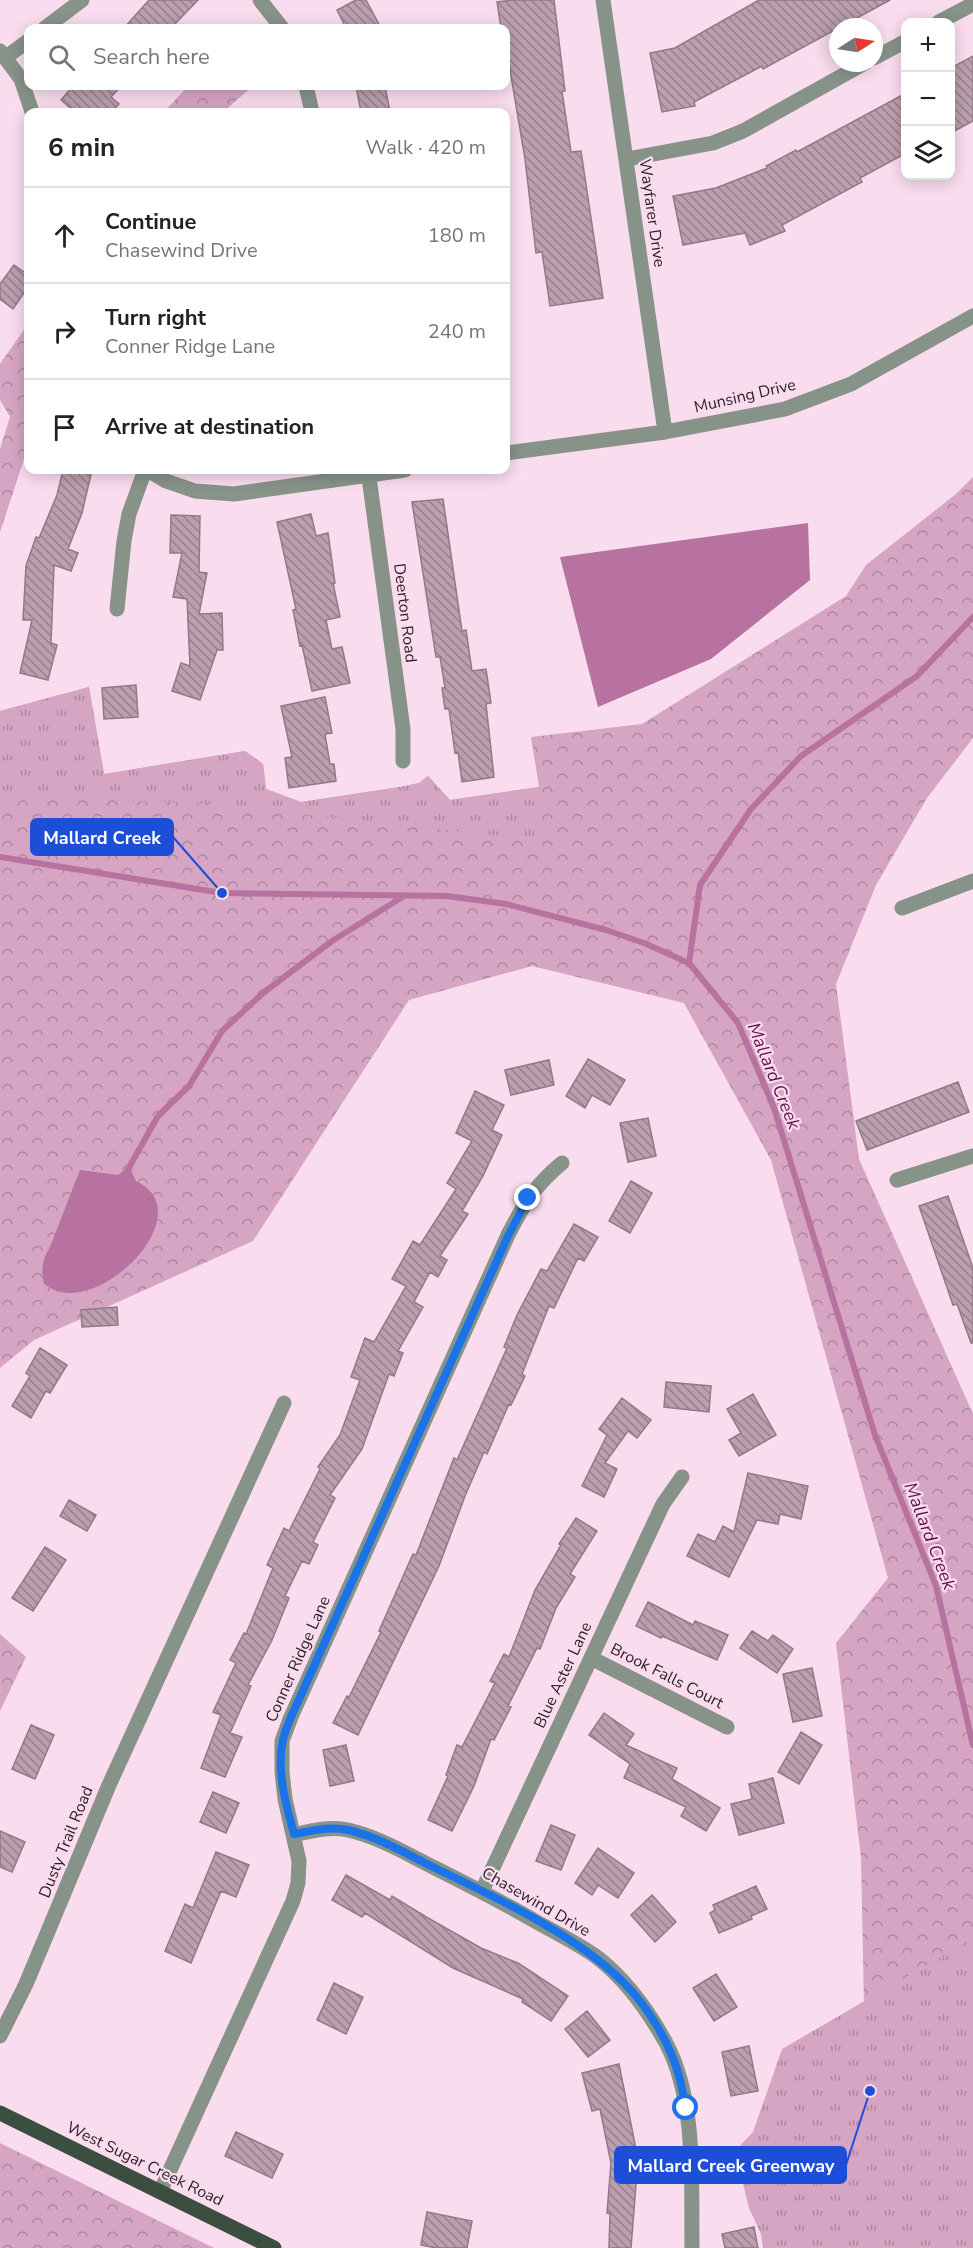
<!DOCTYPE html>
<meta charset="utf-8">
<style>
:root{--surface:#fff;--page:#f6f6f6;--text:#222;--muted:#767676;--line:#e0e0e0}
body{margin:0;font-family:"Nunito Sans",sans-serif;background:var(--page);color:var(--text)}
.controls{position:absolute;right:18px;top:18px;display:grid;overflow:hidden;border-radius:12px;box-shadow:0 3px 15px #0003}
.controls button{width:54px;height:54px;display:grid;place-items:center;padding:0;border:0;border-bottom:2px solid var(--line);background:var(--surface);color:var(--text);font:30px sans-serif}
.compass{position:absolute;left:829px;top:18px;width:54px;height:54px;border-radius:50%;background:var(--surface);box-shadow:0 3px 15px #0003;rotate:78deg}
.stop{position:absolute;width:18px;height:18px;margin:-14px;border:4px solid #1a73e8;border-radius:50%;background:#fff}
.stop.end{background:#1a73e8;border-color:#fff;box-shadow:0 2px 6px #0008}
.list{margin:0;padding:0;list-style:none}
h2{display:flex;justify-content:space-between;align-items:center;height:78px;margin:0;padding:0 24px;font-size:26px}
h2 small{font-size:20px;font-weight:400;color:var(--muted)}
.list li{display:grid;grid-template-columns:39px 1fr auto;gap:18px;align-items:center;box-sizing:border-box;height:96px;padding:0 24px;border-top:2px solid var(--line)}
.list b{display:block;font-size:22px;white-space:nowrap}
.list p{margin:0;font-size:20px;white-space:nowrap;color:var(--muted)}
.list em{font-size:20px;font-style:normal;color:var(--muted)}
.icon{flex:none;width:33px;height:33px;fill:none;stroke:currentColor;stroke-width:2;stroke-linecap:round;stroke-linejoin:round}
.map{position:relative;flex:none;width:973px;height:2248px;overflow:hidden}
.search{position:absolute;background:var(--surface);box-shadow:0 3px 15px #0003;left:24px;top:24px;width:486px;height:66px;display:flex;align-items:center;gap:15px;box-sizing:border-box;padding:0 21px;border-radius:12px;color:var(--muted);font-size:22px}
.panel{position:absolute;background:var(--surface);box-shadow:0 3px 15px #0003;left:24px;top:108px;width:486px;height:366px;border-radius:12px}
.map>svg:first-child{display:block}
</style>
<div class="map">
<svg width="973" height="2248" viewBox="0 0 973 2248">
<defs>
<pattern id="forest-crowns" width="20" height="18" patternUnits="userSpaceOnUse" patternTransform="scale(1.5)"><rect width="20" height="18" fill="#d6a5c3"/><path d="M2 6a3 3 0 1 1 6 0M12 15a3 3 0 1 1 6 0" fill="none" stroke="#ae869e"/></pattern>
<pattern id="park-tufts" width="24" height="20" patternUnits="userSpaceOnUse" patternTransform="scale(1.5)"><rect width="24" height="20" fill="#d6a5c3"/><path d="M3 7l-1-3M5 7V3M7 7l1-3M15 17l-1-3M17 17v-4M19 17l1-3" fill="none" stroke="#ae869e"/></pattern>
<pattern id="building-back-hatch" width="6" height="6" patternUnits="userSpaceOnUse" patternTransform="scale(1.5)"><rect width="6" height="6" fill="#bb9faf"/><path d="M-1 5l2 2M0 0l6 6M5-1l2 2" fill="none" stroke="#98818e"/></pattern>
</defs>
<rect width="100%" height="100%" fill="#f9dcee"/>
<path fill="url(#forest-crowns)" d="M188 86H253L223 112H164Z
M28 324V447L0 532V449L10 417 0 400V364Z
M973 477V738L927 798 876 885 836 984 859 1159 973 1414V2248L864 2004 861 1858 836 1643 888 1578 771 1160 684 1003 532 966 409 1000 253 1241 34 1340 0 1368V711L89 687 104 774 245 751 263 764 266 789 301 802 400 787 419 783 428 776 450 800 539 787 531 737 642 724 846 596 866 565 956 494Z
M0 1634 26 1657 0 1711Z
M0 2143 214 2248H0Z"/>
<path fill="url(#park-tufts)" d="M89 687 104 774 245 751 263 764 266 789 301 802 400 787 419 783 428 776 450 800 539 787 547 841 212 804 0 796V711Z
M973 1938V2248H763L761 2234 749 2208 735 2151 753 2132 782 2049Z"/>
<path fill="#b7729f" d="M808 523 810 580 711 659 598 707 560 557Z
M129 1166 136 1181C198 1210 114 1303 61 1292 55 1291 49 1287 44 1284 41 1269 42 1260 50 1247L80 1170 118 1175Z"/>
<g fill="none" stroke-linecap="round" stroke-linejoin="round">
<path stroke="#b7729f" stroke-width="6" d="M0 857 222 893 447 896 506 904 606 930 644 943 689 963 738 1023 774 1108 875 1435 936 1586 973 1745
M689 963 700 885 751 809 801 756 917 676 973 617
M127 1171 158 1116 189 1086 222 1031 263 993 332 941 404 896"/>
</g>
<path fill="url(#building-back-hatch)" stroke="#937888" stroke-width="1.5" d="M149 0H198L171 28H124Z
M356 0H366L381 28H346L337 10Z
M513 0H554L565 91H562L571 152 581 151 603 298 550 306 542 252 536 253 525 159 506 46V28H501L497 2Z
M759 0H890L763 69 762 66 694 102 695 106 662 112 650 53 675 48Z
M973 56V121L951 133V68Z
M73 86H121L111 97 119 104 111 112H75L61 100Z
M356 86H385L390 112H361Z
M906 93V153L860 178 862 182 782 225 785 231 750 245 745 233 683 245 673 196 716 188 767 168 766 166 796 150 797 152Z
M14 265 28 275V287L13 309 0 299V284Z
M63 470H92L82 513 68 549 78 553 71 571 54 565 51 643 57 645 48 680 20 673 32 620H23L26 566 36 537 39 538 57 495Z
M443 499 462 631 466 630 472 671 486 669 491 703 486 704 494 777 462 782 458 752 455 753 449 709H445L442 688H445L440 657H436L412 502Z
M311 514 316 536 328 533 335 583H333L340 617 326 620 332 649 342 647 350 683 312 691 302 645 300 646 293 610 296 609 277 522Z
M171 515 200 516 199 572 207 573 199 614 222 613 223 650H217L200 700 172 691 181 663 190 666 187 599 173 597 182 553H170Z
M136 685 138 717 104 719 102 688Z
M325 697 332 733 325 734 330 764H334L336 781 289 788 285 758 292 757 281 706Z
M588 1059 625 1080 610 1105 592 1095 585 1108 566 1096Z
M549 1060 554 1085 511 1095 505 1070Z
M958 1082 969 1112 867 1150 856 1121Z
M475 1091 504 1105 492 1130 502 1135 483 1176 462 1211 468 1214 440 1256 447 1260 438 1277 430 1272 414 1302 423 1307 398 1351 403 1353 394 1376 389 1374 362 1449 330 1495 335 1498 313 1542 318 1545 309 1564 302 1561 285 1596 289 1598 272 1640 248 1685 251 1686 230 1733 242 1737 225 1777 201 1768 221 1715 213 1712 236 1663 230 1660 244 1633 246 1634 273 1568 267 1565 284 1528 289 1531 320 1469 318 1467 340 1435 360 1380 351 1377 365 1338 374 1342 406 1286 392 1279 413 1241 420 1245 456 1189 447 1183 472 1141 456 1133Z
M648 1118 656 1156 628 1162 620 1123Z
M631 1181 652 1193 630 1233 609 1221Z
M948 1196 973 1268V1343H971L957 1304 953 1305 919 1206Z
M574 1224 598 1237 584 1261 578 1258 554 1308 549 1306 522 1374 525 1376 511 1405 509 1404 487 1454 484 1452 465 1496 439 1566 358 1735 333 1723 347 1696 349 1697 381 1632 379 1631 413 1554 416 1555 454 1458 457 1460 507 1348 504 1347 517 1315 541 1269 547 1271Z
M117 1307 118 1325 82 1327 81 1310Z
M40 1348 67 1365 50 1393 46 1391 31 1418 12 1406 30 1376 26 1373Z
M666 1382 711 1386 709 1412 664 1407Z
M753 1394 776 1435 739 1456 729 1440 741 1433 727 1409Z
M622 1398 651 1420 637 1438 628 1431 605 1463 617 1469 604 1497 582 1486 607 1435 599 1429Z
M748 1473 808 1486 801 1519 780 1514 778 1524 757 1520 729 1577 687 1556 698 1534 715 1542 723 1526 734 1532Z
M69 1500 96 1515 87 1531 60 1516Z
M576 1518 597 1531 570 1574 575 1577 556 1608 540 1649 537 1648 508 1706 511 1707 494 1740 491 1739 474 1786 452 1831 428 1820 448 1776 446 1775 457 1745 462 1747 495 1683 490 1681 504 1654 509 1657 535 1590 561 1545 559 1544Z
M45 1547 66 1560 33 1611 12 1598Z
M648 1602 693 1625 695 1621 728 1635 717 1660 662 1636 661 1638 636 1626Z
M752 1631 768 1641 773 1635 793 1649 777 1673 740 1648Z
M812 1668 822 1716 793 1722 783 1674Z
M604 1713 634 1734 626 1745 677 1768 672 1779 720 1808 706 1831 681 1816 686 1807 624 1778 630 1764 589 1735Z
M31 1725 54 1735 35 1779 12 1769Z
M801 1732 822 1745 799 1784 778 1772Z
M346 1745 354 1781 330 1786 323 1750Z
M773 1778 784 1823 739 1835 731 1804 752 1799 749 1784Z
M213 1792 239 1803 226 1833 200 1822Z
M551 1825 575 1835 561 1870 536 1861Z
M0 1831 25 1842 12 1872 0 1867Z
M598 1848 634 1873 618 1898 598 1885 592 1895 575 1883Z
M216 1852 249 1865 236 1897 221 1891 191 1963 165 1951 185 1904 193 1908Z
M346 1875 390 1900 392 1896 428 1918 481 1948 518 1963 568 1996 551 2021 522 2002 523 1999 453 1968 365 1913 362 1917 332 1900Z
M756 1886 767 1909 751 1916 752 1919 719 1933 710 1913 715 1910 713 1905Z
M652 1895 676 1922 655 1942 631 1915Z
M716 1974 737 2007 714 2021 693 1988Z
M334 1983 363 1997 346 2034 317 2020Z
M587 2011 610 2040 588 2057 565 2029Z
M749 2046 758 2091 731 2096 722 2052Z
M619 2064 638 2159 631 2248H609L610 2214 607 2213 611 2163 600 2109 592 2111 582 2073Z
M236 2132 283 2154 272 2178 225 2156Z
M427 2212 472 2221 467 2248H436L421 2245Z
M754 2227 758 2248H725L722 2234Z"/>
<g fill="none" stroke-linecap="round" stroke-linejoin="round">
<path stroke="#879289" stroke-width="15" d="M260 0 282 28
M603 0 665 432
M939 22 973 4
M45 28 82 0
M0 51 21 79 32 112
M6 57 28 41
M874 58 906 41
M306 86 312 112
M627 159 713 143 743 131 865 63
M506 453 665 432 785 409 851 384 973 316
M148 470 166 481 195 491 234 494 405 470
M368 470 403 729V761
M117 609 124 541 129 514 145 470
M902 908 973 881
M897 1180 973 1156
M591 1658 727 1727
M294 1835C311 1831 330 1826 348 1830 379 1837 407 1854 435 1868 469 1885 502 1902 535 1921 556 1933 579 1944 598 1958 626 1980 649 2012 666 2043 697 2101 691 2183 692 2248
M482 1891 663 1504 682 1477
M0 2036 26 1984 109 1785 284 1403
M160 2192 293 1901 298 1883 299 1861 285 1799 282 1772V1741L291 1717 508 1235C524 1204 534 1186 562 1163"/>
<path stroke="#3b4e3f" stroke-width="15" d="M0 2113 274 2248"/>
</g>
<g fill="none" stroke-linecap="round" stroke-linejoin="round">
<path stroke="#1a73e8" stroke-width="8" d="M528 1198 508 1236 291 1717C288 1724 285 1732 283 1739 276 1770 286 1805 294 1834 312 1831 330 1826 348 1830 379 1837 407 1854 435 1868 497 1898 577 1935 625 1984 647 2006 667 2039 677 2069 681 2081 683 2095 686 2108"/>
</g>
<g text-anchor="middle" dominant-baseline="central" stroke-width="4.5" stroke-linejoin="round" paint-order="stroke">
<g font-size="16" fill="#2a1f26" stroke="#f9dcee">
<text transform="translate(652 213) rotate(82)">Wayfarer Drive</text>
<text transform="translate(745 396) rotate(-13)">Munsing Drive</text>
<text transform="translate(405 613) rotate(83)">Deerton Road</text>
<text transform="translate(298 1659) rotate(-66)">Conner Ridge Lane</text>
<text transform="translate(563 1675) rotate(-65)">Blue Aster Lane</text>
<text transform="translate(667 1676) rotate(27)">Brook Falls Court</text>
<text transform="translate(66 1842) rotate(-68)">Dusty Trail Road</text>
<text transform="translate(536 1902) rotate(30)">Chasewind Drive</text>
<text transform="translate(145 2164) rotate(26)">West Sugar Creek Road</text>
</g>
<g font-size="18" font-style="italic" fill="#640f4e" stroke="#f9dcee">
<text transform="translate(774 1076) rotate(68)">Mallard Creek</text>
<text transform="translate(930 1536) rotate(69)">Mallard Creek</text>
</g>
</g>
<path fill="none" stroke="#1d4ed8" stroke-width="2" d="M222 893L173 837M870 2091L846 2165"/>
<g fill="#1d4ed8" stroke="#f9dcee" stroke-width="2">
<circle cx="222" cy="893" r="6"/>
<circle cx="870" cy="2091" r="6"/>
</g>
<g fill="#1d4ed8" stroke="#1d4ed8" stroke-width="2">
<rect x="31" y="819" width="142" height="36" rx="6"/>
<rect x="615" y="2147" width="231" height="36" rx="6"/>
</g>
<g font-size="18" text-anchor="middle" font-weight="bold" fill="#fff">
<text x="102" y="844">Mallard Creek</text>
<text x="731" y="2172">Mallard Creek Greenway</text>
</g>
</svg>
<div class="controls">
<button>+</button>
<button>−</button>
<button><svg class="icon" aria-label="layers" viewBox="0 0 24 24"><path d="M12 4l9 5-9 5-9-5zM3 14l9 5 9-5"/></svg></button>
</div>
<svg class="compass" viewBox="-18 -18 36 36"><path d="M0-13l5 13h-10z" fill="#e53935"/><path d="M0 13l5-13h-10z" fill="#767676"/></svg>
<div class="stop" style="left:686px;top:2108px"></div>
<div class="stop end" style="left:528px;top:1198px"></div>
<div class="search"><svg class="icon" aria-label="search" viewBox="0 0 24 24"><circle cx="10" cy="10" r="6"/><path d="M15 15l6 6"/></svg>Search here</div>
<section class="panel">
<h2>6 min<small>Walk · 420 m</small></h2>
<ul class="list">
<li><svg class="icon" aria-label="ahead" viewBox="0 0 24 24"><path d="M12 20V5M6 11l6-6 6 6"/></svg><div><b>Continue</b><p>Chasewind Drive</p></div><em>180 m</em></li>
<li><svg class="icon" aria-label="right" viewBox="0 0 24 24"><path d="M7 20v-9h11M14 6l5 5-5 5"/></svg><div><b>Turn right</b><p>Conner Ridge Lane</p></div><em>240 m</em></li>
<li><svg class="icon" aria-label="arrive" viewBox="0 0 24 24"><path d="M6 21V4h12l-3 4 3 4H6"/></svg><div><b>Arrive at destination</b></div></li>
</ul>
</section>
</div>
